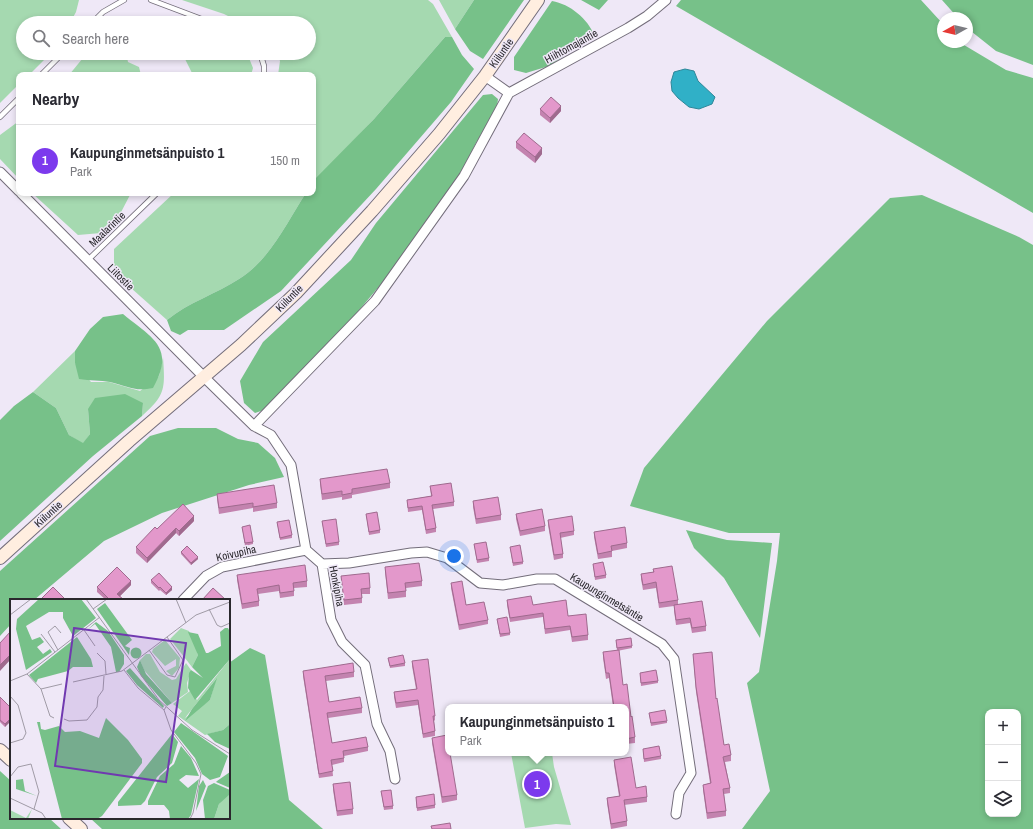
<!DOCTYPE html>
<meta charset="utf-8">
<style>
:root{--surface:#fff;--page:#f7f7f7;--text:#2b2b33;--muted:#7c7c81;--line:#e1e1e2;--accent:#7c3aed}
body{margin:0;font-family:"Archivo Narrow",sans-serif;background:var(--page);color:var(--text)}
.controls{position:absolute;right:12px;bottom:12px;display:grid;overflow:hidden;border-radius:8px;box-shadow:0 2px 6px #0003}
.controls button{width:36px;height:36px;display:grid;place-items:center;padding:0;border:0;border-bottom:1px solid var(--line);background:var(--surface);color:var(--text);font:20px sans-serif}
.compass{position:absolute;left:937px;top:12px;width:36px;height:36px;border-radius:50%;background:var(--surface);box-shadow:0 2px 6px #0003;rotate:262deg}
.you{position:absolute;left:454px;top:556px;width:14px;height:14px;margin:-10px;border:3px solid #fff;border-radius:50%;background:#1a73e8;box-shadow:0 0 0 6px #1a73e833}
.badge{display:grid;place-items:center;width:26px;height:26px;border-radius:50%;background:var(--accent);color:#fff;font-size:13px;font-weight:700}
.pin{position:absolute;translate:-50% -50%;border:2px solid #fff;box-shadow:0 1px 4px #0006}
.popup{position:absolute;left:445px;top:704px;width:184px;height:52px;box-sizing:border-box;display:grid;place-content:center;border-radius:8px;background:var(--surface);filter:drop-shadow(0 1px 3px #0005);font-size:13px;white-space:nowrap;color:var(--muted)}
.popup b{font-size:15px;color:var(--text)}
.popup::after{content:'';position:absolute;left:50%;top:100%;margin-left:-8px;border:8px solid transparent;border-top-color:var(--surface)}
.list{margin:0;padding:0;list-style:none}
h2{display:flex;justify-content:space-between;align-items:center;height:52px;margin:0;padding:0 16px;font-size:17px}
h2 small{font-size:13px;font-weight:400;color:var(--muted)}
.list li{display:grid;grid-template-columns:26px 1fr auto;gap:12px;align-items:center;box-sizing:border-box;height:72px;padding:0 16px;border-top:1px solid var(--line)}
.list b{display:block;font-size:15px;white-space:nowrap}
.list p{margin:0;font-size:13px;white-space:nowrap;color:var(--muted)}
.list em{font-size:13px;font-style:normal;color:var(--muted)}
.icon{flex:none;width:22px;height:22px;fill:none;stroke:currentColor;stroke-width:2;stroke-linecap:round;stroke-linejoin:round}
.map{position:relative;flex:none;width:1033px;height:829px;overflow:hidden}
.search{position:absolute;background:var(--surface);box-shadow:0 2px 6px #0003;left:16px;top:16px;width:300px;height:44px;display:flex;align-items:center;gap:10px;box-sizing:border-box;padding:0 14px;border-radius:22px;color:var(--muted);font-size:15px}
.panel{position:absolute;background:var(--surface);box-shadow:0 2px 6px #0003;left:16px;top:72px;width:300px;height:124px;border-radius:8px}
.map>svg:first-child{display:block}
</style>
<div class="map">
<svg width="1033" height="829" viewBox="0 0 1033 829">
<rect width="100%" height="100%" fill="#efe8f7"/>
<path fill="#a5d9b0" d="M0 0H79L76 12 70 23H23V53H51L29 75H19V84L0 103Z
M182 0H428L433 4 452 37H445L374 119 313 183V75H278L280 61 277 53H309V23H242L224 14Z
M439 0H474L455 29Z
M149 19 185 23H133Z
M87 53H126L128 62 139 67 141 75H69Z
M182 53H247L253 68 251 75H193Z
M19 121V179L0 159V135Z
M32 193H131L118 218 101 233 78 235Z
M174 193H306C287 222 270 260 239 279 216 294 189 302 167 320L122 280 114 265V249Z
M75 351V363L91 382H109L140 391 159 376 163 357C165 388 166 395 142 416L143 403 88 409 90 434 83 444 69 435 56 408 33 392Z
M511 753H552L554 767 571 825 556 824 525 828Z"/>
<path fill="#77c189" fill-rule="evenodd" d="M474 0H524L483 59 470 51 455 29Z
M581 0H608L599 10Z
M681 0H921L943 24V42H959L1006 70 1033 78V213L676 6Z
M942 0H1033V65L996 51 967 28V18H958Z
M552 1C570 4 588 19 594 35L549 66 526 73 514 70V57Z
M445 37H452L462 55 474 69 451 102 376 189 281 291 224 330H188L180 335 171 331 167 320C189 302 216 294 239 279 270 260 287 222 306 193H313V183L316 178 374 119Z
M492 94 498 99 497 107 476 143 462 171 392 271 355 315 264 410 255 413 244 403 240 381 263 342 351 260 376 223 483 95Z
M922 195 1019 237 1033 245V829H742L770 791 747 683 759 672 777 561 780 533H729L630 506 644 468 767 321 890 198ZM988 712H1018V814H988Z
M123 314C152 338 176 347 153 388 134 392 128 386 110 382 100 380 90 381 79 379L75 363V351L90 329 103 317Z
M33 392 56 408 69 435 83 443 90 434 88 409 95 398 125 394 143 403 142 416 93 456 0 541V420L14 406Z
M178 428H216L238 439 258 443 275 458 284 477 249 485 162 513 104 541 34 600H11V624L0 636V571L150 436Z
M686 530 727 540 772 543 760 638 724 578 694 548Z
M250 648 265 655 289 800 323 829H102L90 818H229V663Z
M0 771 11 781V818H49L61 829H0Z"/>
<path fill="#30b0c7" stroke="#2e8799" d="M685 69 694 71 698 81 715 97 712 104 699 109 689 107 678 98 672 91 671 82 674 72Z"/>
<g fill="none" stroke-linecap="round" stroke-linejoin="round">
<defs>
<path id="lane" d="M151 0 212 23
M92 23 103 12 124 0
M260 53 264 66V75
M41 75 63 53
M0 117 19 98
M88 260 157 193"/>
<path id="street" d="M485 76 509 93 628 28 647 16 666 0
M0 172 19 191
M21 193 204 377 254 426 271 435 291 465 306 550 322 564 331 620 342 642 365 665 377 724 390 751 395 779
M254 426 375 301 464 176 509 93
M322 564 349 563 411 553 427 552 447 558 480 583 503 585 537 579H555L662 644 674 659 691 773 679 793 676 814
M183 600 206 576 222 567 306 550"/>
<path id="secondary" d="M0 558 129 441 241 345 296 293 372 211 439 134 485 76 538 0
M0 750 11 760
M69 818 81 829"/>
</defs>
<use href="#lane" stroke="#736d7a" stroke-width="6"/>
<use href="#street" stroke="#736d7a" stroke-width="11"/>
<use href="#secondary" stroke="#736d7a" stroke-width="14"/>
<use href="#lane" stroke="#fff" stroke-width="4.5"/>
<use href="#street" stroke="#fff" stroke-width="9"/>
<use href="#secondary" stroke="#ffeee0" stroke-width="12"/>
</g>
<path fill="#c383af" d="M540 109 561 111 550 123 540 115Z
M516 142 542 154 535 163 516 148Z
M320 479 390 483V488L352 495V498L342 500V497L322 500 320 484Z
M430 486 454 502V506L433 509 436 528V532L426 534 422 510 408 512 407 500 431 496Z
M217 494 277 503V508L253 512V508L219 514 217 499Z
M473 501 501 515V520L476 524 473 507Z
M366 514 380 530V533L369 535Z
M516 514 545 526V531L520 536 516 519Z
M548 520 574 531V535L560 538 563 554V558L554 560 548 525Z
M194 521 179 536 176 533 147 563 136 553V547L157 529Z
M322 521 339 542V545L326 547Z
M277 522 292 535V538L280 540Z
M242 527 253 542V544L245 546Z
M594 532 627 543V548L612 551V557L598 559 594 537Z
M474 544 489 558V561L477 563Z
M510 547 523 562V564L513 566Z
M181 552 198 559 191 565 181 554Z
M593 564 606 575V578L595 580Z
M385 567 422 581V586L406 588V597L388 599 385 572Z
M653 569 678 600V605L706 626V631L692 633 690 623 676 625 674 611V606L659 608 656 588 643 590 641 579V574L653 572Z
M237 575 307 581V587L294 588V596L280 598 279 591 258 594 259 601V606L242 609 237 580Z
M341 576 370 588V594H362V603L344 605Z
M151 580 172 590 166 595 160 590 159 591 151 583Z
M451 583 466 605 488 620V624L459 630 451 588Z
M131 585 120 596 124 600H106L97 592V587Z
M507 600 533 605 568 616 588 635V640L572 642 570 630 545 634 543 617 510 622 507 605Z
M497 619 510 633V635L500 637Z
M616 640 632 646V648L617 651Z
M603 652 623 685 631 717 635 737V743L626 744V707H613L609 678 606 679 603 658Z
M693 654 716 699 724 745 731 755V761L725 762 730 788V793L724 794 726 811V816L707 819 703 790V785L710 783 696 692Z
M388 658 405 663V666L390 668Z
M412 661 435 716V720L434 721 435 731V736L423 738 418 705 396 708 394 697V692L416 689 412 666Z
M303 671 354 672V677L326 681 329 702 362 708V713L328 718 332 743 368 747V751L344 756V762L332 765 333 776 319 778 303 676Z
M640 673 658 681V683L641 686Z
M0 697 11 708 5 727 0 722Z
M649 713 667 721V723L651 726Z
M432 738 457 795V800L442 803 432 743Z
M643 749 661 756V759L644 762Z
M614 760 636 788 647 797V802L624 805 627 821V826L611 829 607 803V798L619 796 614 765Z
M333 784 353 809V814L337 816 333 790Z
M381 791 393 806V809L384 810Z
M416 797 435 805V808L417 811Z"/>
<path fill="#9f6a8e" d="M561 106V111L550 123V118Z
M542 148V154L535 163V157Z
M194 516V521L179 536V531Z
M176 528V533L147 563V558Z
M198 557V559L191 565V563Z
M131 581V585L117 599V594Z
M172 587V590L166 595V593Z
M11 654V659L0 671V665Z
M11 718V721L5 727V724Z"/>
<path fill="#e398cb" stroke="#9f6a8e" d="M551 97 561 106 550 118 540 109Z
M524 133 542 148 535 157 516 142Z
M387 469 390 483 352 489V493L342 495V491L322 494 320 479Z
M451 483 454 502 432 505 436 528 426 530 422 506 408 508 407 500 432 496 430 486Z
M274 485 277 503 253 507V503L219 508 217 494Z
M498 497 501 515 476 519 473 501Z
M183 504 194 516 179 531 176 528 147 558 136 547 155 527 157 529Z
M542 509 545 526 520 531 516 514Z
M377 512 380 530 369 532 366 514Z
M572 516 574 531 560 533 563 554 554 555 548 520Z
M336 519 339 542 326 544 322 521Z
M289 520 292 535 280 538 277 522Z
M250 525 253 542 245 543 242 527Z
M625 527 627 543 611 546 612 551 598 554 594 532Z
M486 542 489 558 477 560 474 544Z
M520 545 523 562 513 563 510 547Z
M187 546 198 557 191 563 181 552Z
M603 562 606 575 595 577 593 564Z
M419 563 422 581 405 583 406 591 388 593 385 567Z
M305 565 307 581 293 583 294 591 280 593 279 585 257 589 259 601 242 604 237 575Z
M672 566 678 600 659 603 656 582 643 585 641 574 654 572 653 569Z
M117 567 131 581 117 594 124 600H110L97 587Z
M159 573 172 587 166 593 160 587 159 588 151 580Z
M369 573 370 588 361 589 362 598 344 600 341 576Z
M462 581 466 605 484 602 488 620 459 625 451 583Z
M53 587 65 599V600H40Z
M213 588 226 600H202Z
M531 596 533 605 566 600 568 616 586 614 588 635 572 637 570 626 545 629 543 613 510 618 507 600Z
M702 601 706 626 692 628 690 618 676 620 674 605Z
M507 617 510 633 500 634 497 619Z
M11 631V654L0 665V643Z
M631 638 632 646 617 648 616 640Z
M619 650 623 685 627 684 631 717 632 716 635 737 626 739V707H614L609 673H606L603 652Z
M712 652 716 699 717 698 724 745 729 744 731 755 723 757 730 788 723 789 726 811 707 813 703 785 711 783 696 687 693 654Z
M403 655 405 663 390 666 388 658Z
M428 659 435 716H433L435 731 423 734 418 700 396 703 394 692 417 689 412 661Z
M353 663 354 672 325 676 329 702 360 697 362 708 327 713 332 743 366 737 368 747 343 751 344 758 331 760 333 771 319 774 303 671Z
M656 670 658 681 641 683 640 673Z
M0 697 11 708V718L5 724 0 720Z
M665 710 667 721 651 723 649 713Z
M447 735 448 739V753H450L457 795 442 797 432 738Z
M659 746 661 756 644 759 643 749Z
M631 757 636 788 646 786 647 797 624 800 627 821 611 824 607 798 620 796 614 760Z
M350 782 353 809 337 811 333 784Z
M391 790 393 806 384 807 381 791Z
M434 794 435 805 417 808 416 797Z
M450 823 451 829H432L431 826Z"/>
<g text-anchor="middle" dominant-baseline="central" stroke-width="3" stroke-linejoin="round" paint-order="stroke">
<g font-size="11" fill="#2a282d" stroke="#efe8f7">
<text transform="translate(571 46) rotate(-29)">Hiihtomajantie</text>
<text transform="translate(501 53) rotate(-55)">Kiiluntie</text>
<text transform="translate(107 229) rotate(-44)">Maalarintie</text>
<text transform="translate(121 277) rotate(45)">Liitostie</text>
<text transform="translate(289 298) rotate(-45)">Kiiluntie</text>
<text transform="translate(48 514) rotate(-42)">Kiiluntie</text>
<text transform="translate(236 553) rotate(-13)">Koivupiha</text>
<text transform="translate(337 586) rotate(79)">Honkipiha</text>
<text transform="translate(607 597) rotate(31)">Kaupunginmetsäntie</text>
</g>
</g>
<g transform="translate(10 599)">
<rect width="220" height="220" fill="#efe8f7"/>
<path d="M171 29 179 32 186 49 188 56 182 68 160 40ZM155 41 170 59 169 69 162 77 156 72 166 67V60L155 67 142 53 143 50ZM136 55H140L150 73 162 81 166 80 176 64 181 71 177 84 178 93 162 104 134 71 130 61ZM220 60V125L213 131 195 136 168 117 172 112 163 105 180 92 187 101ZM206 80 200 101 175 119 182 110ZM217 195H220V220H204L209 205ZM22 210 18 220H0V211L16 219Z" fill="#a5d9b0" fill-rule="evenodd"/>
<path d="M29 0H71L86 19 63 37 53 19V13H39L16 27 22 41 30 38 34 43 27 48 33 55 40 50 42 53 16 71 6 30 7 20ZM95 4 122 41 115 47 120 49 119 56 87 10ZM86 23 98 32 114 56V65L109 73H106L101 48 85 25 76 32ZM215 29H218L220 33V60L185 101 178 89 179 74 181 71 193 79 182 68 188 56 178 33 188 35 196 54H198L211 47 210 33ZM67 38 81 60 83 68H63L58 72 28 80 26 84 19 76ZM120.5 54a5.5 5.5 0 1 1 11 0a5.5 5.5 0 1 1-11 0ZM130 61 136 75 162 104 157 107 131 77 127 68ZM120 69 154 107 153 109 127 86 116 72ZM207 79 200 101 175 122 182 110ZM96 119 118 141 132 160V164L92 217 87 220H52L27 123H30L31 130 35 131 49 127 55 133 70 132 89 139ZM171 124 218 157 210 178 200 181 192 175 185 159 164 133ZM220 125V150L205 143 197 135 213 131ZM162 135 168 143 162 164 147 178 135 202 131 206 108 207V203ZM171 147 181 159 189 177 176 176 169 181 178 189 189 180 181 216 178 220H160L159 212 154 206H138V202L150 177 164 165ZM220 173V189L206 183 207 182ZM13 180 15 192 27 197 6 190V181ZM193 181 196 187 186 212 189 187ZM204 184 220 191V195L209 205 204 220H195L193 201 198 187Z" fill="#77c189"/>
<path fill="none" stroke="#a09ba6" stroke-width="1" d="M76 0 149 101 182 131 220 155M166 0 176 24M83 10 97 0M199 10 207 26 211 28 220 24M0 16 21 0M74 31 85 47M31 35 45 53M48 51 38 33 45 27 51 34M139 51 157 76 165 78 173 61 157 38M87 54 95 62 96 75M114 71 128 89 154 111M17 75 31 90 40 117 44 119M0 82 17 75 90 18M63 83 112 72 186 16 220 3M31 90 52 85M0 97 8 106 16 134 13 140 0 144M156 108 154 111 161 131 186 164 191 175 183 214 180 220M54 120 59 122 77 121 87 108 88 98 93 91 94 77M0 178 8 168 21 165 29 193 24 210M0 199 32 214 36 220"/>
<path fill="#7039b0" fill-opacity="0.15" stroke="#7039b0" stroke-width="2" d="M64 29 176 44 156 183 45 167Z"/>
<rect width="220" height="220" fill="none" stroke="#2a282d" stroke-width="2"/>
</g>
</svg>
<div class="controls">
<button>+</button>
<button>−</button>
<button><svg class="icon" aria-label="layers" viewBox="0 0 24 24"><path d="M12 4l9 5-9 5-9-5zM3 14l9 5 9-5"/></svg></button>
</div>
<svg class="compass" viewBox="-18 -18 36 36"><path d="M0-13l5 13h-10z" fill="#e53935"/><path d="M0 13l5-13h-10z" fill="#7c7c81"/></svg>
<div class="you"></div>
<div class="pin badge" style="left:537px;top:784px">1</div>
<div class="popup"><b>Kaupunginmetsänpuisto 1</b>Park</div>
<div class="search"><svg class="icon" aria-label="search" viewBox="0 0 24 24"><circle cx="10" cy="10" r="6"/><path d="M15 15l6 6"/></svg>Search here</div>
<section class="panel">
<h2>Nearby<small></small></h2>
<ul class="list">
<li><span class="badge">1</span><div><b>Kaupunginmetsänpuisto 1</b><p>Park</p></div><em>150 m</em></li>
</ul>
</section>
</div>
